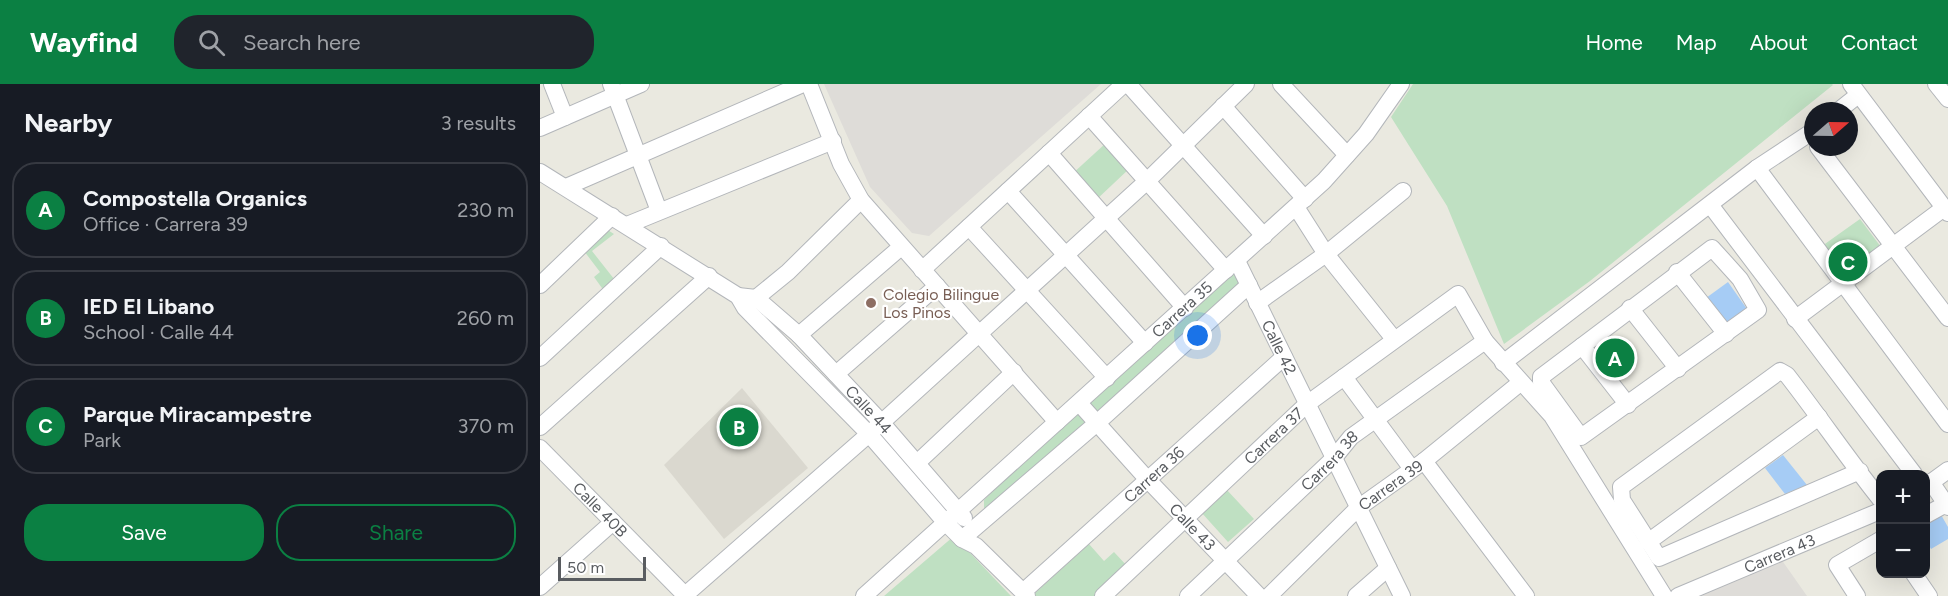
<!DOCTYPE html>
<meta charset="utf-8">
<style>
:root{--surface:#171b24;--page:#20242c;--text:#f1f3f6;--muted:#9ea1a6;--line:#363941;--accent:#0b8043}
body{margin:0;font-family:Figtree,sans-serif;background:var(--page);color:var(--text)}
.controls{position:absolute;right:18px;bottom:18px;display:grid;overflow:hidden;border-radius:12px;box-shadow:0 6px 24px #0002}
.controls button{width:54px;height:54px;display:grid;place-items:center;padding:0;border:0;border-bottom:2px solid var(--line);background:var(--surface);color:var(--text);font:30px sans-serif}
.compass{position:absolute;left:1264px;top:18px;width:54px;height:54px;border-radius:50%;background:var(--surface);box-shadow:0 6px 24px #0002;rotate:70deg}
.scale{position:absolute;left:18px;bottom:15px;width:88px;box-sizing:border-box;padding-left:6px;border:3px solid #595c60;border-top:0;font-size:16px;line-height:21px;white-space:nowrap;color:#595c60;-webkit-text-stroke:4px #fff;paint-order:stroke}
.you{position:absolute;left:658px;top:252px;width:21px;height:21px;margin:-15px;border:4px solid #fff;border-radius:50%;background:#1a73e8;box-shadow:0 0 0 9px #1a73e833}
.badge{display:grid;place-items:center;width:39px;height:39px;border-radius:50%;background:var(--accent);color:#fff;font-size:20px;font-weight:700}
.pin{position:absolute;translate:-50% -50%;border:3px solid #fff;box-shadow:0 2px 6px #0006}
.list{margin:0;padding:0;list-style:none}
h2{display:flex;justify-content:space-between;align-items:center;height:78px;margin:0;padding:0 24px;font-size:26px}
h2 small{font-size:20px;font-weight:400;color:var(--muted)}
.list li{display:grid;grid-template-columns:39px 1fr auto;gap:18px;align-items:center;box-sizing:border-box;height:96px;margin:0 12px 12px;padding:0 12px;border:2px solid var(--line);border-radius:24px}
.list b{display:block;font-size:22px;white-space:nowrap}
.list p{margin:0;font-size:20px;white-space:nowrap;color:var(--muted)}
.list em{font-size:20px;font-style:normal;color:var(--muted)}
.actions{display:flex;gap:12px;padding:18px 24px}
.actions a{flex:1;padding:14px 0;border:2px solid var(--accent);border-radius:24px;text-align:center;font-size:21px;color:var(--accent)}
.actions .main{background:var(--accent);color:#fff}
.icon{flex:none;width:33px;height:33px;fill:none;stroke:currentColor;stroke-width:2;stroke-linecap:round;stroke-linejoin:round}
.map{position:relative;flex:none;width:1408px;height:512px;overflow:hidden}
header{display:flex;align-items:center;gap:36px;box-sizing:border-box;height:84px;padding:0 30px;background:var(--accent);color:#fff}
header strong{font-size:28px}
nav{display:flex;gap:33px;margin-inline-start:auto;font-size:21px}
.search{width:420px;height:54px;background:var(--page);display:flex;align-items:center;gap:15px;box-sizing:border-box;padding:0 21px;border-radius:24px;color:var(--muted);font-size:22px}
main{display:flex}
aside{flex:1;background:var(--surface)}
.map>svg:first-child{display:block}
</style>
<header>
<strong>Wayfind</strong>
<div class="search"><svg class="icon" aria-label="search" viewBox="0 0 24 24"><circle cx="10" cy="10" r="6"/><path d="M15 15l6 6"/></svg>Search here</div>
<nav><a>Home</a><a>Map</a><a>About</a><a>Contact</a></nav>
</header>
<main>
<aside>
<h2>Nearby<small>3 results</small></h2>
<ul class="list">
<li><span class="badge">A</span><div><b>Compostella Organics</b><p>Office · Carrera 39</p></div><em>230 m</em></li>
<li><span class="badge">B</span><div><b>IED El Libano</b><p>School · Calle 44</p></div><em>260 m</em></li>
<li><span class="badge">C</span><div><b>Parque Miracampestre</b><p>Park</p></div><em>370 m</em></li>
</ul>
<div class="actions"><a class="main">Save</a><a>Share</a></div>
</aside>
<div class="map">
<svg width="1408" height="512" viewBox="0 0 1408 512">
<rect width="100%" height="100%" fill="#eae9e0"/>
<path fill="#dedcd8" d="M284 0H561L389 152 372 149 330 103Z
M1234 465 1267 512H1121Z"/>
<path fill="#dad8cf" d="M202 304 268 384 184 455 124 381Z"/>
<path fill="#bfe0c2" d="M873 0H1292L1293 1 1050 197 964 260 907 122 851 33Z
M566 59 590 84 555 117 531 91Z
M1320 135 1341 163 1303 192 1282 162Z
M63 143 74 150 52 167 78 200 67 211 54 193 60 188 41 163Z
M691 185 702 204 560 333 546 316Z
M539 325 552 339 452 423 444 424V416Z
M686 405 714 435 688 458 661 428Z
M414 452 471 512H344Z
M549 460 564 477 574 468 588 483 555 512H496L494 510Z"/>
<path fill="#a6ccf5" d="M1188 198 1207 225 1186 241 1166 214Z
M1243 371 1267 401 1245 410 1225 384Z
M1400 429 1408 443V455L1391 465 1386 456V438Z"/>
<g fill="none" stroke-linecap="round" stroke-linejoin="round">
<defs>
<g id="minor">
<path d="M12 0 25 33"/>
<path d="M71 0 119 127"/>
<path d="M269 0 301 80 321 116 517 338"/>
<path d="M588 0 724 152"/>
<path d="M741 0 807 71"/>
<path d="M1311 0 1408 129"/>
<path d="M1396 0 1408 15"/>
<path d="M683 22 765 115"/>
<path d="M1298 27 1317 12"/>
<path d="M549 32 686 186"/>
<path d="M0 44 101 0"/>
<path d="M1278 63 1408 234"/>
<path d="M509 69 645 224"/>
<path d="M1217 84 1408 340"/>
<path d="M0 88 198 212 205 224 329 350 406 439 422 455 436 462 487 512"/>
<path d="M26 103 263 0"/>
<path d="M468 107 605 259"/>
<path d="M1171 122 1374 390"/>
<path d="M756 123 786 170 854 255"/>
<path d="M87 141 293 57"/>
<path d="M429 143 567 294"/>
<path d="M1172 164 1200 195 1218 226 1041 353 1001 298V293Z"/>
<path id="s1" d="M697 177 862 512"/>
<path d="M382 186 584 0"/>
<path d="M1137 188 1186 250"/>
<path d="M0 201 72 132"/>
<path id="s2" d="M198 212 216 214 259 251 341 338 424 434"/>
<path d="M210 219 248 188 321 116"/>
<path d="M717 219 786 170 863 107"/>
<path d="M1090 224 1138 285"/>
<path d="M1255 235 1404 124"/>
<path d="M259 251 361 163"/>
<path d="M1042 262 1088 321"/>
<path d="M0 274 121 162"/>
<path d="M963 279 1217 84 1273 47"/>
<path d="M296 290 397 202"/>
<path d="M804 293 872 385"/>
<path id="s3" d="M539 319 608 396 719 512"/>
<path d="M0 343 169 192"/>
<path id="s4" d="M0 364 146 512"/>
<path d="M884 377 986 512"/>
<path d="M377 379 474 288"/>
<path d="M1320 387 1119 474 1082 416 1081 403 1240 287 1247 291C1279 332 1308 375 1340 415"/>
<path d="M1391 398 1408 423"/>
<path d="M1386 402 1408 386"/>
<path d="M1386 431 1406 420"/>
<path d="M422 455 557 339 709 201"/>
<path d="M1108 458 1279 333"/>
<path d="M1374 490 1389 512"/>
<path d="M0 503 73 438"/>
<path id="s5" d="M483 508 744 273"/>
<path d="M144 512 329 350 606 98 706 0"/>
<path id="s6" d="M324 512 784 97 826 50 861 0"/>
<path id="s7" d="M563 512 767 320 918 210 945 257 1012 332 1124 512"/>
<path id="s8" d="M648 512 793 375 811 353 945 257"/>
<path id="s9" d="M729 512 818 424 884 377 980 299"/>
<path d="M816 512 848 484"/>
<path id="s10" d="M1138 512 1340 427"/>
<path d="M1317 512 1297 481 1340 456"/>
</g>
</defs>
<use href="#minor" stroke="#b3b6ba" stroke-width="18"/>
<use href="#minor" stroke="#fff" stroke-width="16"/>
</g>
<circle fill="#8d6e63" stroke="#fff" stroke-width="2" cx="331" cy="219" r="6"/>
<g text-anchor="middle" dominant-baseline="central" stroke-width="4.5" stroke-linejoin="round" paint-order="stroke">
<g font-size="16" fill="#785e54" stroke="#fff" text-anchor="start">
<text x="343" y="210">Colegio Bilingue<tspan x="343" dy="18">Los Pinos</tspan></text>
</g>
<g font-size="16" fill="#595c60" stroke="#fff">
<text stroke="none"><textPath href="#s6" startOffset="428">Carrera 35</textPath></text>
<text stroke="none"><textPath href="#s1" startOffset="96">Calle 42</textPath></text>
<text stroke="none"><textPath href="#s2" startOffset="177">Calle 44</textPath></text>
<text stroke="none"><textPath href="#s7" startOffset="234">Carrera 37</textPath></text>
<text stroke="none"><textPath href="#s8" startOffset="196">Carrera 38</textPath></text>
<text stroke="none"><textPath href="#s5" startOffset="176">Carrera 36</textPath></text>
<text stroke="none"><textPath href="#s9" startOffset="165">Carrera 39</textPath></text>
<text stroke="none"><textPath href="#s4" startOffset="86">Calle 40B</textPath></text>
<text stroke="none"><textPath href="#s3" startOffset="168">Calle 43</textPath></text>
<text stroke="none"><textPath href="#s10" startOffset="110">Carrera 43</textPath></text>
</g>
</g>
</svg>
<div class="controls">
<button>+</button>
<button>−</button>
</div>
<svg class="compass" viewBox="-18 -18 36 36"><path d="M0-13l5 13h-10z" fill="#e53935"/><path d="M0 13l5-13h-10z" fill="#9ea1a6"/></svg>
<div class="scale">50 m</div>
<div class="you"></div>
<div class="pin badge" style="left:1075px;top:274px">A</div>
<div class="pin badge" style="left:199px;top:343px">B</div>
<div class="pin badge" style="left:1308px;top:178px">C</div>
</div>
</main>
